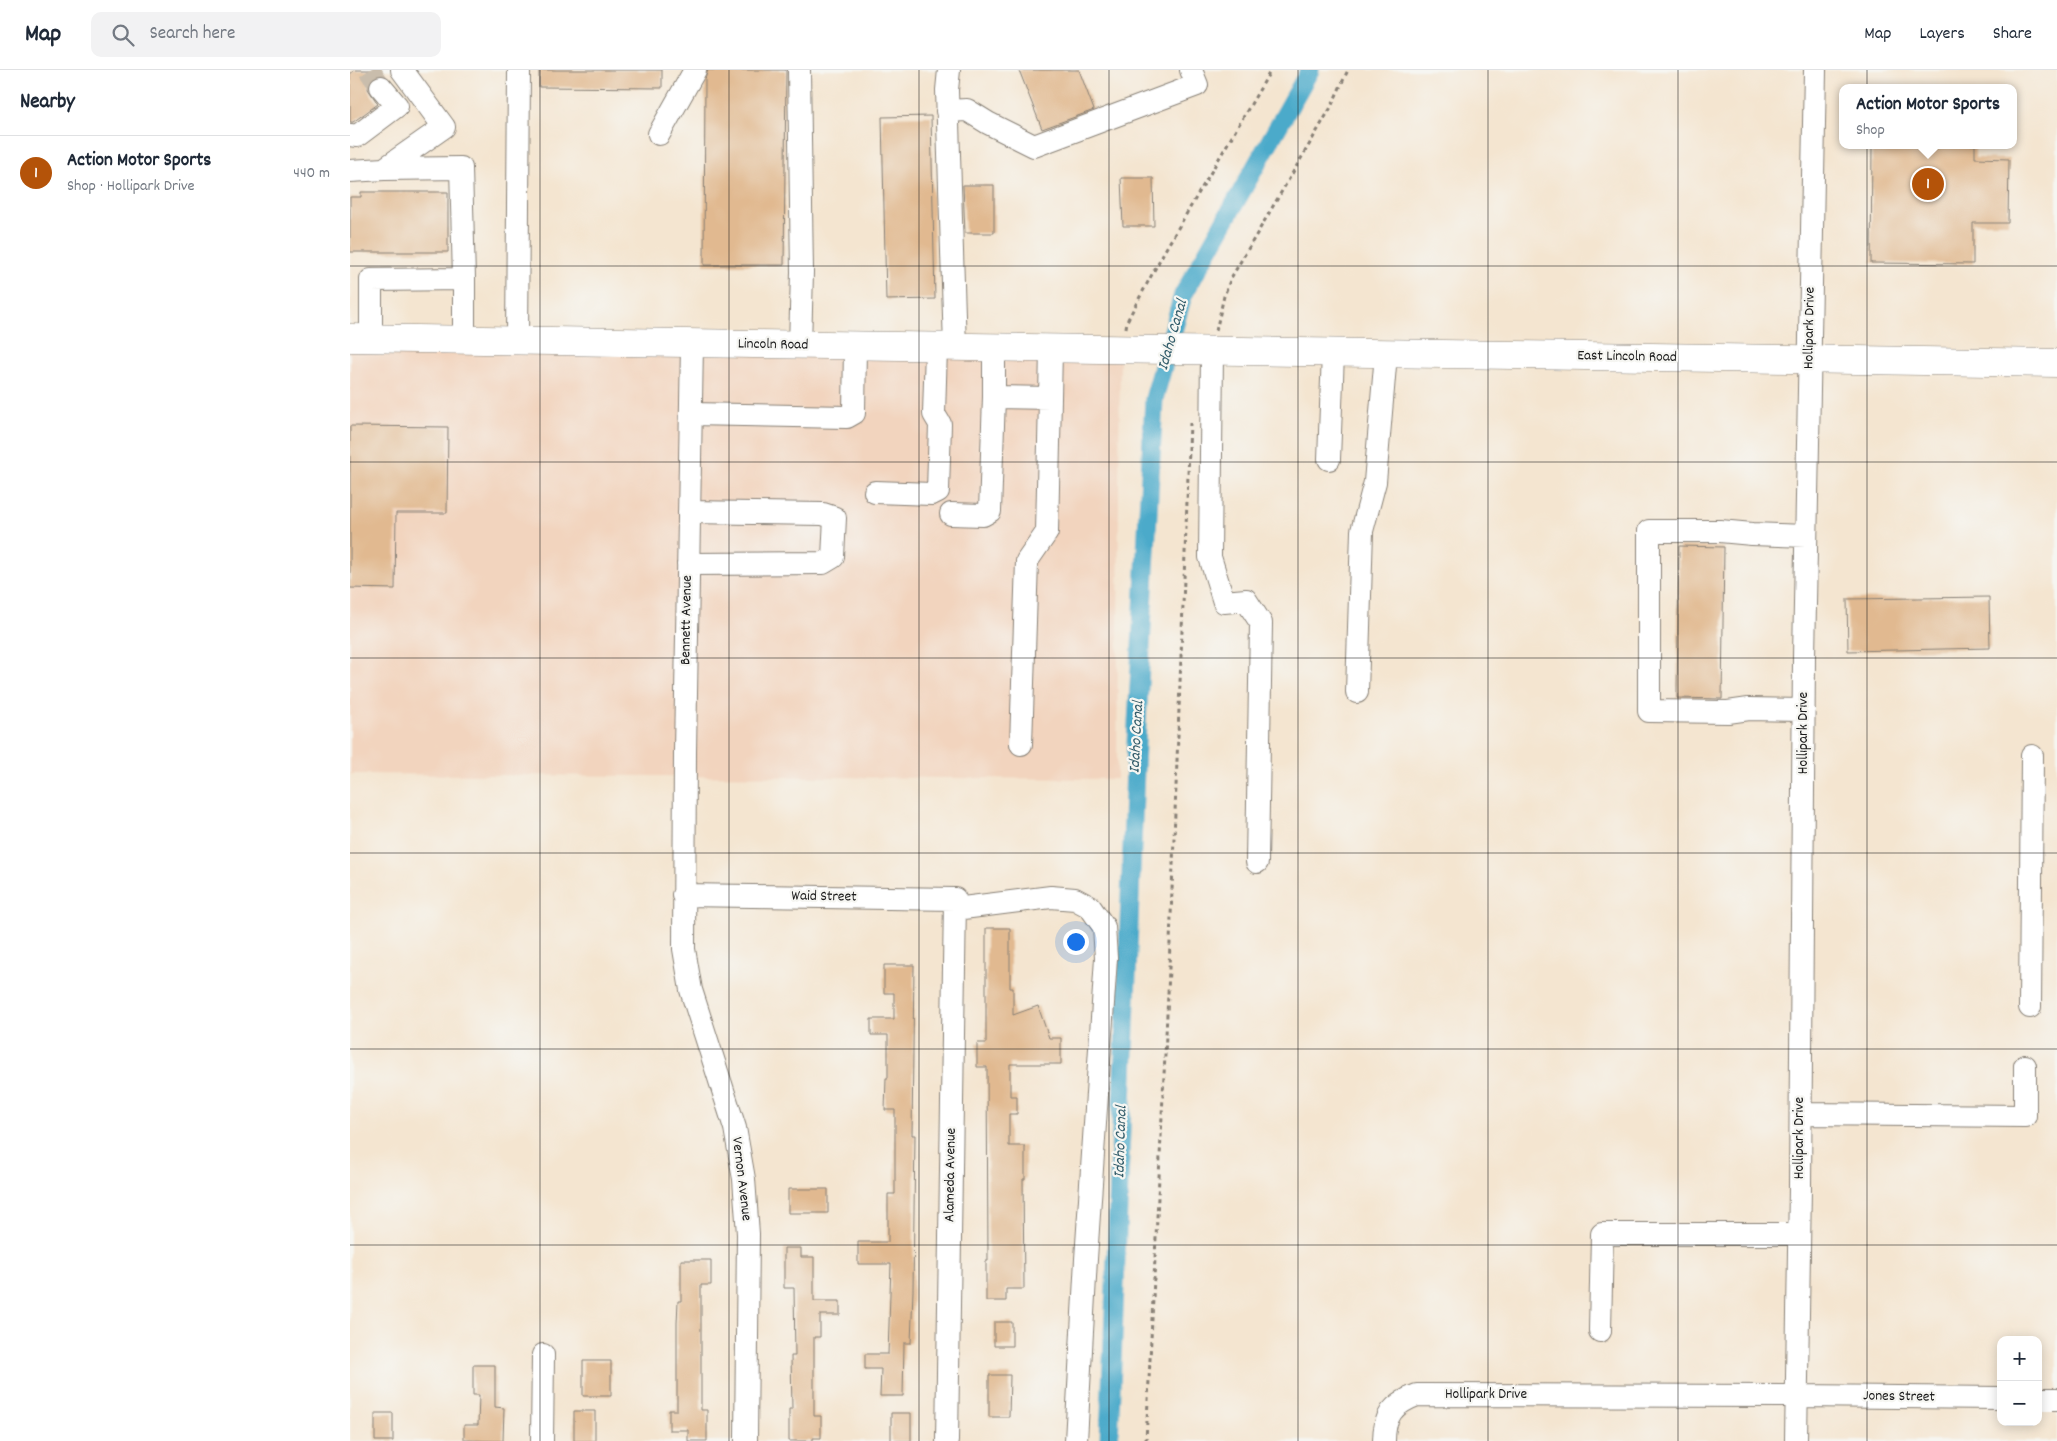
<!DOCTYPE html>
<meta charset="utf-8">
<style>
:root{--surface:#fff;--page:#f2f2f3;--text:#1f2937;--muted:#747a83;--line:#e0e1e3;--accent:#b45309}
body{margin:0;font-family:Dekko,sans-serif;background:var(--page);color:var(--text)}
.controls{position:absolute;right:15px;bottom:15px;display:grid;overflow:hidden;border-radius:10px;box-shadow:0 2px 12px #0003}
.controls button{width:45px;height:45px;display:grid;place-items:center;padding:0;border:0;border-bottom:1px solid var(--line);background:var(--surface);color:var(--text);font:25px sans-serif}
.you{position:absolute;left:725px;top:871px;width:18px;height:18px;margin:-12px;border:4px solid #fff;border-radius:50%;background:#1a73e8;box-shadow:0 0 0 8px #1a73e833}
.badge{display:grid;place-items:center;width:32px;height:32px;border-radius:50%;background:var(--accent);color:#fff;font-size:16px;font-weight:700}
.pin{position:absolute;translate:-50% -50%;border:2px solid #fff;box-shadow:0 1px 5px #0006}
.popup{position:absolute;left:1489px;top:14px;width:178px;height:65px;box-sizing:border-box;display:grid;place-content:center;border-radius:10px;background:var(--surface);filter:drop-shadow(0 1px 4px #0005);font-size:16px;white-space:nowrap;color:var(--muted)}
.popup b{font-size:19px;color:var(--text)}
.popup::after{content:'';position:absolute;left:50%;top:100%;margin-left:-10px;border:10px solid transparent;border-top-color:var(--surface)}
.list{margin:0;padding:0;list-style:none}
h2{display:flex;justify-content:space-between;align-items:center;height:65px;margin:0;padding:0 20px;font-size:21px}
h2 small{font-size:16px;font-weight:400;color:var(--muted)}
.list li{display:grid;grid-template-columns:32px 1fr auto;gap:15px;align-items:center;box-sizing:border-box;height:75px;padding:0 20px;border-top:1px solid var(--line)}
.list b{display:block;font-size:19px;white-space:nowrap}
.list p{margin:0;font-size:16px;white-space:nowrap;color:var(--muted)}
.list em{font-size:16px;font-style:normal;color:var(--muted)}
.icon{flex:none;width:28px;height:28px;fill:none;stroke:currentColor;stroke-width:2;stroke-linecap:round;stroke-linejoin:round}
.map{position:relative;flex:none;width:1707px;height:1371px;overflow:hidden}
header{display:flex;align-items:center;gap:30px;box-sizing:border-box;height:70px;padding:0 25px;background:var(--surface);border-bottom:1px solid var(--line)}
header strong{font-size:24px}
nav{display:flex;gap:28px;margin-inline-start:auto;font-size:18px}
.search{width:350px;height:45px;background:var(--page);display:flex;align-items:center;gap:12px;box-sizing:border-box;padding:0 18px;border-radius:10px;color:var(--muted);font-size:19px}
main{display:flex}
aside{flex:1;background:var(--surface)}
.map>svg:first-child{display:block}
</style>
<header>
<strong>Map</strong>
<div class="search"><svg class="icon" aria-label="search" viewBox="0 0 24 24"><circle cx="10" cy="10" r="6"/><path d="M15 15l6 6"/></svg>Search here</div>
<nav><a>Map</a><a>Layers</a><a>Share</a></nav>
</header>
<main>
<aside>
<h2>Nearby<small></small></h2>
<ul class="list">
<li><span class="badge">1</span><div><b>Action Motor Sports</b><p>Shop · Hollipark Drive</p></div><em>440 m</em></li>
</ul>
</aside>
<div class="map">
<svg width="1707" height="1371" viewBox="0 0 1707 1371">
<rect width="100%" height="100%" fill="#f6f6f2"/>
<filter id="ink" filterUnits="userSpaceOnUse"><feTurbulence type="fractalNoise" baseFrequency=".02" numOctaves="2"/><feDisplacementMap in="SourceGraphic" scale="10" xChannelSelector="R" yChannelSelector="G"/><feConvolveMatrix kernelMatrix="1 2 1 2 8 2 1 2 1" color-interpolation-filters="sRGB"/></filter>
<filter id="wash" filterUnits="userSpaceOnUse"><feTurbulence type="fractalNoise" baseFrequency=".0096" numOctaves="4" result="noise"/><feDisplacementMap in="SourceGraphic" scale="20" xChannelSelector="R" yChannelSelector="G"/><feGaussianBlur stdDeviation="1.12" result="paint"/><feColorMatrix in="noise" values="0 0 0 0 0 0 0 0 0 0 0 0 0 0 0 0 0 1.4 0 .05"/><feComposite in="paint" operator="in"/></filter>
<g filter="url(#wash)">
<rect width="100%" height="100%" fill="#f4e5d0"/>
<path fill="#f2d4be" d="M0 268 770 280 767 709 0 704Z"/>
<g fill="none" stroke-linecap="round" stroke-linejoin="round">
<path stroke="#4caaca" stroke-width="19" d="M759 1371 786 673 804 329 833 225 960 0"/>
</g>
<g id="blocks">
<path fill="#e1b990" d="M5 0H24L27 5 19 12 18 19 28 34 3 52H0V4Z
M189 0H312V18L189 17Z
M358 0H436L434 195H354L355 9Z
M669 0H729L744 40 692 59Z
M581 46 585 229 536 230 532 47Z
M1522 75H1625V88L1659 89 1658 153H1623V194L1521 193Z
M771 108H803L804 156H773Z
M613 115H644V163H615Z
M11 122H98V182H0V127H11Z
M0 356 98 357 97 443H46L45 519 0 518Z
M1329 476 1374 477 1372 629 1327 628Z
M1639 527 1640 578 1498 581 1497 529Z
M636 858H660V918H663V945L688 936 699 968H711V994H660V1026H667V1044H659V1076H675V1109H673L674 1219H656V1231H636V1191H638L637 997H627V973H636Z
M534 895H564L562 1065H565L563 1221 561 1273H554L553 1326H530L531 1299H515V1284H538L541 1194H508V1172H538V1124H545V1040H535L536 1008H538V965H521V949H544V923H534Z
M438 1119H478V1143H438Z
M434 1178H451V1187H464V1231H490V1245H470V1267H464V1346H471V1368H463V1371H439V1339H442L441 1286H445L444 1218H434Z
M331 1190H361V1215H351V1340H357V1371H338V1360H319V1340H327V1253L328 1231H331Z
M644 1252H662V1276H644Z
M233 1291H261V1326H233Z
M123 1295H145V1337L154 1338 153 1371 114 1370V1355H128L129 1325H123Z
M639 1305H660L659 1347H639Z
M224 1341H245V1371H224Z
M25 1343H43V1371H25Z
M541 1343H561V1371H541Z"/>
</g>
</g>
<g filter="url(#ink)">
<use href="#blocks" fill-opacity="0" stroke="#888076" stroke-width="1"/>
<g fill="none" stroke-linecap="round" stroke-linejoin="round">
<path stroke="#c9bdac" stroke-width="22" stroke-dasharray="22 11" stroke-linecap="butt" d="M19 0 31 17"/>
<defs>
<path id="minor" d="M449 0 452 202 450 276
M599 0 597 20 605 278
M597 41 617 40 638 53 684 76 847 15 841 0
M309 64 345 0
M0 65 7 66 47 36 31 17
M34 99 94 57 52 0
M0 101 34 99 111 98 114 209 21 210V268
M114 209V270
M167 271 169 0
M342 274 335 682 334 879 341 920 385 1058 394 1109 398 1164 396 1371
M644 278V327L700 328 701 279
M862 282 860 487 874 532 896 530 911 553 907 792
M341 344 497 347 504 343 505 276
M979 389 983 283
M525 422 582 424 588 421 590 354 584 344 586 278
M601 444 633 445 640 441 644 327
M338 494 473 493 483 487 485 448 473 444 339 442
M1007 622 1012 461 1025 412 1036 284
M1454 640 1399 639 1378 642 1299 641V461H1370L1402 464 1456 466
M671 674 677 491 697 462 700 328
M333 825 605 829 597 1371
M605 839 701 827 725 829 740 837 754 857 756 888 736 1189 726 1371
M1680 937 1682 686
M1451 1044 1675 1046V996
M1250 1261 1252 1164H1449
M1688 1329H1707
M192 1371 193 1285
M1034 1371C1034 1345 1043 1334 1067 1325L1447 1326 1651 1328
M1446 1371 1450 1117 1454 587 1465 0"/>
<path id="major" d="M0 268 1707 293"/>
</defs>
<use href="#minor" stroke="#888076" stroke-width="24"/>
<use href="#major" stroke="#888076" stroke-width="29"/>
<path stroke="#888076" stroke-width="3" stroke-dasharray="4 4" stroke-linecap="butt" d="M776 258 777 251 814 182 921 0
M866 261 874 226 881 208 980 39 998 0
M796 1371 818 924 840 353"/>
<use href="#minor" stroke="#fff" stroke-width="22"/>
<use href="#major" stroke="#fff" stroke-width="28"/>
</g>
</g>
<path fill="none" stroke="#1c1c1c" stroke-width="1" stroke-opacity="0.55" d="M190 0V1371M379 0V1371M569 0V1371M759 0V1371M948 0V1371M1138 0V1371M1328 0V1371M1517 0V1371M0 196H1707M0 392H1707M0 588H1707M0 783H1707M0 979H1707M0 1175H1707"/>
<g text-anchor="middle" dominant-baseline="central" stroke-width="4.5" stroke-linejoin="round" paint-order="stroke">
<g font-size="15" fill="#1c1c1c" stroke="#f6f6f2">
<text transform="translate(1460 258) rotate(-89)">Hollipark Drive</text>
<text transform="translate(423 275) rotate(1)">Lincoln Road</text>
<text transform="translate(1277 287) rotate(1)">East Lincoln Road</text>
<text transform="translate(337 550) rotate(-89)">Bennett Avenue</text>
<text transform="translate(1454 663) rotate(-90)">Hollipark Drive</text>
<text transform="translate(474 827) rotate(1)">Waid Street</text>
<text transform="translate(1450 1068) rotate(-90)">Hollipark Drive</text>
<text transform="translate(601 1105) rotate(-89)">Alameda Avenue</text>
<text transform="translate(391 1109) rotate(83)">Vernon Avenue</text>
<text x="1136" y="1325">Hollipark Drive</text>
<text transform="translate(1549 1327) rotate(1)">Jones Street</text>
</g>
<g font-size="16" font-style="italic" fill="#325c6a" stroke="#f6f6f2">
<text transform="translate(823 265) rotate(-74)">Idaho Canal</text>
<text transform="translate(787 667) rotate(-87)">Idaho Canal</text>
<text transform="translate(771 1072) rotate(-88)">Idaho Canal</text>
</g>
</g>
</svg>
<div class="controls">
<button>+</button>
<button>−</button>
</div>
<div class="you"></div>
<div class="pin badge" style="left:1578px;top:114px">1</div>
<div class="popup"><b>Action Motor Sports</b>Shop</div>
</div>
</main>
